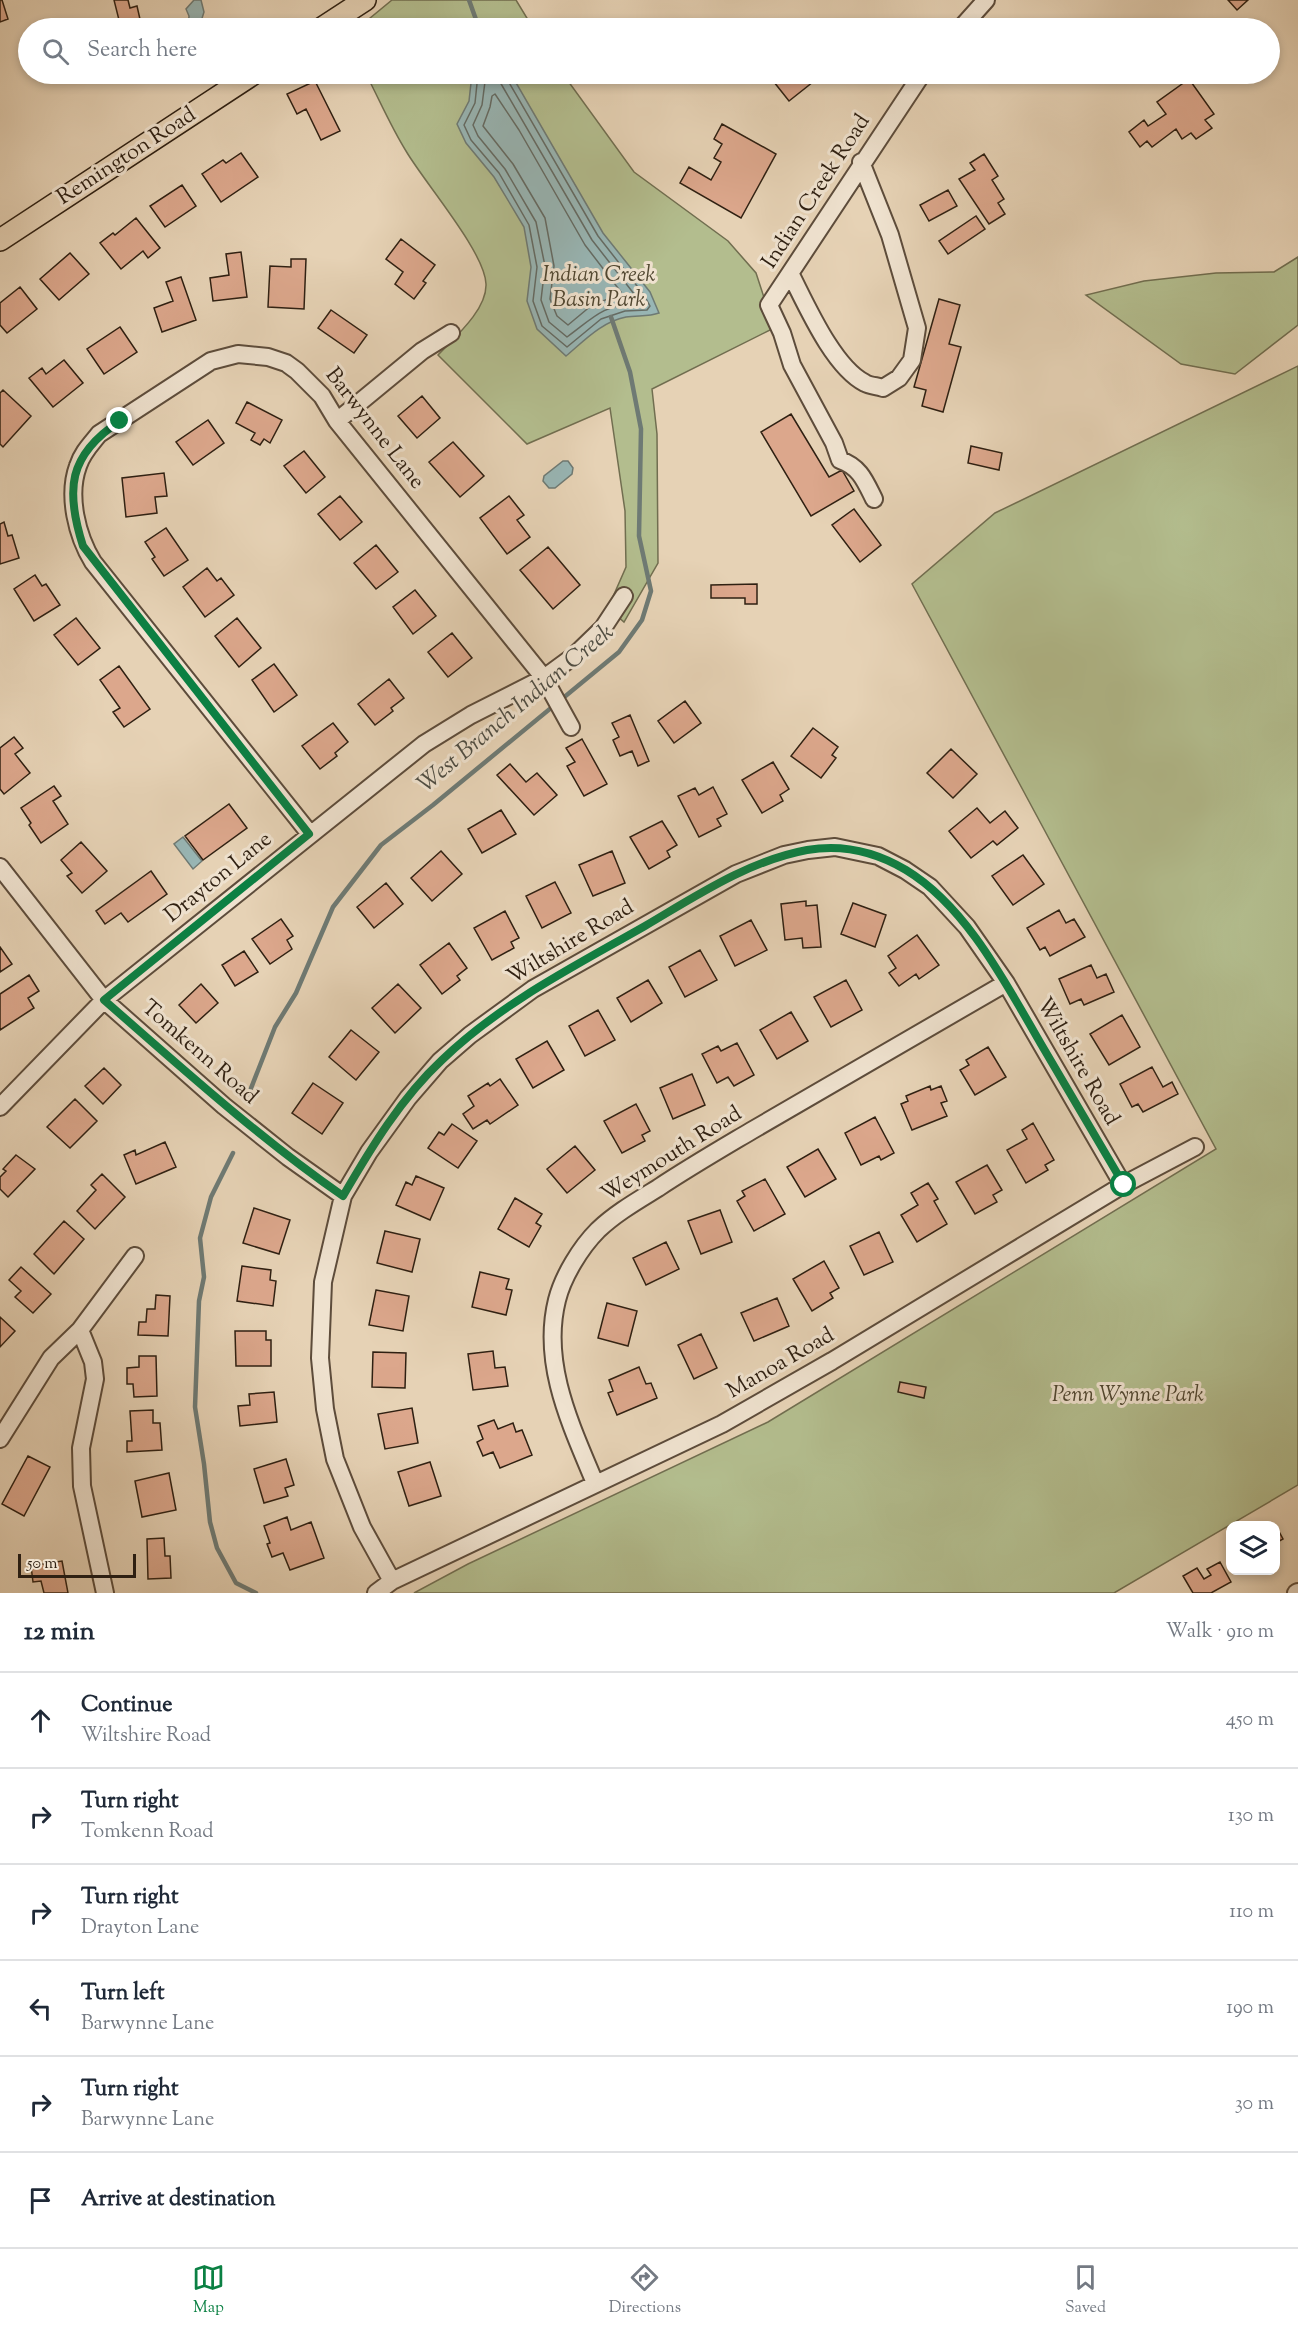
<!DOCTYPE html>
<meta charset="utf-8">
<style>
:root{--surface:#fff;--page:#f6f6f7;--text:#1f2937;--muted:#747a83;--line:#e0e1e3;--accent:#0b8043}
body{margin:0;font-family:"Sorts Mill Goudy",serif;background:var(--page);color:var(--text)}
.controls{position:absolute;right:18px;bottom:18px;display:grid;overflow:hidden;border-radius:12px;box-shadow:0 3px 9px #0003}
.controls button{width:54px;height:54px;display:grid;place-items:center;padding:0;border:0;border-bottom:2px solid var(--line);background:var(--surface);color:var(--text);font:30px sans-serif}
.scale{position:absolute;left:18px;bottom:15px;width:118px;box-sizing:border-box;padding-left:6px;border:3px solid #2f2012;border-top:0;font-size:16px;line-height:21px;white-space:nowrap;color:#2f2012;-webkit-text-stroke:4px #efe2cf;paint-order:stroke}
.stop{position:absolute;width:18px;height:18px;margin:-14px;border:4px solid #0b8043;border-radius:50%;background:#fff}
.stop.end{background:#0b8043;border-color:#fff;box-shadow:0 2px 6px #0008}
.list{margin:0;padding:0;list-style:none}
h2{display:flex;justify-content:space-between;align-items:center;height:78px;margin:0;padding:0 24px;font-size:26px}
h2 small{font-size:20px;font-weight:400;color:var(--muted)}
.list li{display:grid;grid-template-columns:39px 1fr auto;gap:18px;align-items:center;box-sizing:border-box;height:96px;padding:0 24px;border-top:2px solid var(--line)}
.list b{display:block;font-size:22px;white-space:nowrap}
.list p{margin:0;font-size:20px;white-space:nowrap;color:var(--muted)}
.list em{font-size:20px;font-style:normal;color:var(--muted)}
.icon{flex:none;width:33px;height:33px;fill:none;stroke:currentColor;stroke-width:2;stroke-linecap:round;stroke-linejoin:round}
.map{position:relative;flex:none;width:1298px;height:1593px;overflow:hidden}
.search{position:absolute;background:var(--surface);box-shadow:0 3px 9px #0003;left:18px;right:18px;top:18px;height:66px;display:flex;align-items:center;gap:15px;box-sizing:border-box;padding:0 21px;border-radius:33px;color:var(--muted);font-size:22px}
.sheet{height:654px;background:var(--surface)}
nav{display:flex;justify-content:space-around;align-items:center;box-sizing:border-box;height:84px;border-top:2px solid var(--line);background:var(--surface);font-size:16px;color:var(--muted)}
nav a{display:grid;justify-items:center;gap:3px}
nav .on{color:var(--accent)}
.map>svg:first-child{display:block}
</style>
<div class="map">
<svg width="1298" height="1593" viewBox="0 0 1298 1593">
<rect width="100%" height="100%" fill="#e6d2b5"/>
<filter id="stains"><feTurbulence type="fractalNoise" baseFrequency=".00333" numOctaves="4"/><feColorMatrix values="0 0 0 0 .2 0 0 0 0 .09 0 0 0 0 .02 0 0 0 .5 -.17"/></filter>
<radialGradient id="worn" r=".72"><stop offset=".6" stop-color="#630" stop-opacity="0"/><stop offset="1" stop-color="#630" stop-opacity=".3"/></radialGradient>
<path fill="#b3bd8e" stroke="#716e50" stroke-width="1.5" d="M392 0H516L533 28H358Z
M366 74H563L634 172 728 241 756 273 774 328 652 389 657 434 658 563 624 622 608 608 626 567 625 511 610 408 527 444 438 355C454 338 487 310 486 284 485 252 424 182 406 151 391 127 379 99 366 74Z
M1298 257V325L1235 374 1181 364 1086 295 1144 281 1216 273 1274 272Z
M1298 366V1485L1114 1593H414L468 1564 768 1422 1216 1149 912 584 995 513Z"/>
<path fill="#98b6b5" stroke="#6e7a74" stroke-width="1.5" d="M194 0H201L204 12 199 28H188L189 16 186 9Z
M472 74H511L603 233 650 292 659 313C648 317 637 315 626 317 601 322 584 341 566 356L537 329 527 301 531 267 524 227 494 177 466 143 457 124 469 101Z
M563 461H568L573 468 572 474 555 488H549L543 481 544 476Z
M183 837 202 861 193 869 174 844Z"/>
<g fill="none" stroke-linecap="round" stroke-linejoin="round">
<path stroke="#646b64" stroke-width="1.5" d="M478 74 475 103 464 125 471 140 499 173 529 225 537 267 533 301 542 326 567 347 601 319 625 311 647 310 650 306 644 295 598 236 507 79 506 74
M486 74 482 105 473 125 478 136 505 169 536 222 545 266 541 300 549 322 567 337C592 319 602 305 636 303L638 299 592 240 500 82 499 74
M495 94 519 130 585 245 621 292 619 295 592 305 568 325 557 316 550 299 554 266 545 218 513 164 483 126 490 107 492 96Z"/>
<path stroke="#6e7a74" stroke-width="4.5" d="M469 0 479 28
M246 1101 275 1027 296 993 333 907 381 845 433 805 619 652 642 620 651 591 639 536 641 429 630 372 611 317
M233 1153 211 1197 200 1238 204 1277 199 1301 195 1407 204 1464 210 1522 217 1548 236 1583 256 1593"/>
</g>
<path fill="#dca78c" stroke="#2f2012" stroke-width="1.5" d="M0 0H2L8 19 0 22Z
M114 0H128L130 8 137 6 142 28H121Z
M1228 0H1248L1237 10Z
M784 74H823L789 101 774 82Z
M1189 79 1214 114 1205 120 1212 128 1196 139 1191 133 1182 139 1176 129 1152 147 1147 141 1140 147 1129 132 1144 120 1148 126 1166 114 1157 102Z
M315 81 340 131 321 140 306 109 297 114 287 94Z
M722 124 776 154 741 218 680 183 689 167 711 180 721 162 714 158 722 144 714 139Z
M241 153 258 177 221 202 202 174 223 160 226 163Z
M984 154 998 176 992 180 1004 199 998 203 1005 214 989 224 959 179 975 170 970 163Z
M182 185 196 206 165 227 150 206Z
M948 190 957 206 929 221 920 205Z
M976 216 985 229 948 254 939 241Z
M136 218 160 248 148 258 143 251 121 269 100 243 113 233 115 235Z
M401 239 435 265 423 281 426 283 414 299 395 284 403 272 386 259Z
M241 252 247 297 213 301 210 278 229 275 226 254Z
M70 253 89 274 59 300 40 279Z
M291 259H306L304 309 268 307 270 266 291 267Z
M181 277 196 320 162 332 154 308 173 301 166 282Z
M20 287 37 309 7 333 0 325V303Z
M939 299 960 305 949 344 961 347 943 412 922 406 926 390 914 387Z
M331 310 367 335 354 353 318 328Z
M120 327 137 352 104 374 87 349Z
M64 360 83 383 53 407 29 378 42 368 46 374Z
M3 390 31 416 3 447 0 444V393Z
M422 396 440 418 417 438 398 416Z
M247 402 282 420 270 443 264 439 260 445 251 440 255 433 236 423Z
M791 414 829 477 842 470 854 491 811 516 761 432Z
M208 420 224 443 193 465 176 442Z
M453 442 484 476 460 497 429 462Z
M971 446 1002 453 999 470 968 463Z
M304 451 325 477 306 493 284 466Z
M164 473 167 496 155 497 157 513 126 517 122 478Z
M340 496 362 522 340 540 318 514Z
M509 496 524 515 517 520 530 537 507 554 480 518Z
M854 509 881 545 860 562 832 525Z
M4 522 8 536 12 535 19 558 0 564V524Z
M166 528 188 560 164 576 152 559 155 557 145 542Z
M376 545 398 572 376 589 354 563Z
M548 547 580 585 553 609 520 570Z
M207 568 217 581 221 578 234 595 205 617 183 587Z
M35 575 42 586 46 584 60 605 34 621 14 589Z
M757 584V604H745V598H711V585Z
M415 590 436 616 413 634 393 607Z
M76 618 100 648 78 665 54 635Z
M237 618 261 648 239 667 215 636Z
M452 633 472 658 448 677 428 652Z
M274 664 297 695 274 712 252 680Z
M119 666 150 709 124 727 113 712 120 708 100 680Z
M389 679 404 698 391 708 393 711 375 725 358 704Z
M685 701 701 723 674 743 658 721Z
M630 715 649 761 638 766 632 751 620 756 613 740 619 737 612 723Z
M333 723 348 742 335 753 337 756 320 769 302 746Z
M813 728 838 747 832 755 836 758 821 778 791 756Z
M14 737 23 748 15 754 30 773 4 794 0 789V748Z
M582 739 607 784 584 796 567 766 575 762 566 748Z
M951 749 977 774 953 798 927 773Z
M773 762 789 789 780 795 783 801 762 813 742 780Z
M510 764 526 782 537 773 557 795 534 815 497 775Z
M54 786 61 796 53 801 68 824 41 843 29 825 31 823 21 808Z
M713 787 727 814 717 819 721 826 699 837 678 796 695 788 699 795Z
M229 804 247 828 203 860 185 836Z
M977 808 990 823 1005 811 1018 828 997 845 993 841 971 858 949 831Z
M501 810 516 834 482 853 468 829Z
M662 821 677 845 667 851 670 857 649 869 630 837Z
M81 842 107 871 82 893 67 876 72 873 61 860Z
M441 851 462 874 432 901 411 878Z
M612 851 625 883 593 896 579 865Z
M1023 855 1044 884 1013 905 992 876Z
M151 871 167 894 128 922 121 913 105 924 96 911Z
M555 882 571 913 542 928 526 896Z
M386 883 403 904 374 928 357 907Z
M806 901V906L817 905 821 947 803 948 802 938 785 940 781 904Z
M853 903 886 915 875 947 841 934Z
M1059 910 1066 923 1074 919 1085 937 1050 956 1045 947 1040 950 1027 928Z
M505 911 519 938 511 942 514 948 492 960 474 928Z
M281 919 293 936 287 940 292 949 270 964 252 939Z
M751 920 767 950 735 966 720 936Z
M917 935 939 965 919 979 916 974 899 986 889 973 896 968 888 956Z
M449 943 467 968 457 976 460 980 442 994 420 965Z
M0 947 12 964 0 972Z
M700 950 717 980 685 997 669 967Z
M244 951 258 972 235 986 222 965Z
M1091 965 1097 978 1106 974 1114 992 1084 1005 1081 999 1070 1004 1059 979Z
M29 975 39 991 28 998 34 1008 0 1030V994Z
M648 980 662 1003 631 1022 617 998Z
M846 980 862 1010 831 1027 814 997Z
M201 984 218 1003 196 1023 179 1005Z
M398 984 421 1008 395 1033 372 1008Z
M598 1010 615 1040 585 1056 569 1026Z
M791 1012 808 1041 777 1059 760 1030Z
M1122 1015 1140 1047 1109 1065 1090 1034Z
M351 1030 379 1052 356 1080 329 1057Z
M547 1041 564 1070 533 1088 516 1059Z
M737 1043 754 1075 734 1086 728 1077 717 1083 702 1054 718 1046 721 1051Z
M988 1047 1006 1077 975 1095 960 1070 969 1065 966 1060Z
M1152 1067 1163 1087 1172 1082 1178 1094 1143 1112 1138 1104 1132 1107 1120 1084Z
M104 1068 121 1085 103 1104 85 1086Z
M692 1074 705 1105 673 1119 660 1088Z
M500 1079 518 1105 490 1124 487 1120 473 1129 463 1114 474 1106 468 1096 488 1083 490 1086Z
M313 1083 343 1103 322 1134 292 1113Z
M930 1086 931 1090 941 1086 947 1101 941 1103 947 1116 912 1130 901 1104 908 1101 906 1096Z
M75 1099 97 1121 70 1148 47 1127Z
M636 1104 650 1131 642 1135 645 1141 622 1153 604 1121Z
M875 1117 894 1153 881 1160 879 1156 861 1165 845 1133Z
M1033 1123 1054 1160 1045 1165 1048 1170 1026 1183 1007 1150 1027 1139 1022 1130Z
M452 1124 477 1141 458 1168 428 1148 439 1132 444 1135Z
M165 1142 176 1167 136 1184 124 1155 135 1150 136 1155Z
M575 1146 595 1170 567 1193 547 1169Z
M818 1149 836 1179 805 1197 787 1167Z
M16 1155 35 1169 8 1197 0 1189V1177L6 1171 3 1169Z
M987 1165 1002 1190 993 1195 997 1202 975 1214 956 1182Z
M102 1174 125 1197 95 1229 77 1211 96 1190 91 1185Z
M416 1176 444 1188 430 1220 396 1205 406 1182 412 1185Z
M765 1179 785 1214 754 1231 737 1201 745 1196 742 1191Z
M928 1183 938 1199 934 1201 947 1224 917 1242 901 1215 918 1205 911 1193Z
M515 1198 542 1214 536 1223 541 1226 529 1247 498 1229Z
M254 1208 290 1220 279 1254 243 1243Z
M720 1210 732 1242 701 1254 688 1221Z
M64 1221 84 1239 54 1274 34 1254Z
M385 1231 420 1239 412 1272 377 1263Z
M879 1232 893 1262 864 1275 850 1246Z
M666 1242 679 1269 646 1285 633 1258Z
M824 1261 839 1288 830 1293 833 1298 812 1311 793 1279Z
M242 1266 271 1270 270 1280 276 1281 273 1306 237 1301Z
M21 1267 51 1294 33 1313 15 1297 21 1291 9 1280Z
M480 1272 509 1279 506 1289 512 1290 506 1315 472 1307Z
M376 1290 409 1296 403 1331 369 1325Z
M156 1295 170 1296 168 1336 138 1335 139 1322H146L147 1309H155Z
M777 1298 789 1326 754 1341 741 1313Z
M607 1303 637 1311 628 1346 598 1338Z
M0 1317 15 1331 0 1347Z
M235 1331H266V1340H271V1366H236Z
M701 1334 717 1368 694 1379 678 1345Z
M493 1351 495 1368 505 1367 508 1386 473 1390 468 1354Z
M373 1352 406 1353 405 1388 372 1387Z
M139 1356H156L157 1396 134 1397 133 1384H127V1368L139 1367Z
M639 1367 646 1384 651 1383 657 1398 617 1415 608 1393 613 1391 609 1380Z
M900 1382 926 1387 924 1398 898 1392Z
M274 1392 277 1422 240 1426 238 1406 250 1405 249 1394Z
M412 1408 418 1443 385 1449 378 1414Z
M153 1410V1423H160L162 1450 127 1452V1441H132L130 1411Z
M494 1420 498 1429 513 1423 516 1432 522 1430 532 1455 500 1468 493 1452 483 1456 477 1442 483 1439 478 1426Z
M28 1456 50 1467 24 1516 2 1504Z
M286 1459 294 1485 285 1488 288 1496 264 1503 254 1469Z
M430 1462 441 1496 409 1506 398 1472Z
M169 1473 176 1510 142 1517 135 1481Z
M287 1517 291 1530 311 1522 324 1558 290 1570 283 1553 272 1557 267 1544 270 1543 264 1526Z
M1276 1526 1283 1539 1276 1543Z
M164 1538 165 1556H170L171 1578 148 1579 147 1539Z
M62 1561 68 1593H44L41 1581 33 1582 31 1566Z
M1220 1562 1231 1582 1211 1593H1193L1183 1576 1197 1568 1204 1579 1211 1575 1207 1569Z"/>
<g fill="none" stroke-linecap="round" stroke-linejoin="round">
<defs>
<path id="minor" d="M961 28 986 0
M790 273C806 304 833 367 865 383 870 386 878 386 883 388L899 378 912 360 917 328 890 235 861 162
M337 421 422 351 451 333
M874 499C865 481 860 467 840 460L834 443 792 365 782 333 769 305 922 74
M310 834 93 562C77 536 67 496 78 466 82 453 91 444 99 434L211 361 238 354 268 357 286 363 297 371 322 396 337 421 544 678 571 727
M0 867 104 1000 224 1106 288 1157 343 1196
M0 1107 104 1000 424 744 471 715 544 678 574 656 603 628 624 596
M80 1330 93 1362 95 1379 81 1448 82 1486 105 1593
M0 1439 51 1358 80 1330 135 1256
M595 1483C571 1425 541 1364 557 1300 563 1276 581 1247 598 1230 616 1213 637 1201 658 1188 688 1168 719 1150 751 1131 836 1082 921 1033 1006 983
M392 1581 362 1527 335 1459 325 1409 320 1358 323 1282 343 1196 369 1152 408 1098 440 1061 470 1035 533 989 736 874 784 855 808 850 835 847 878 856 905 870 930 887 967 927 1006 983 1123 1185
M376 1593 392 1581 722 1424 832 1361 1123 1185 1195 1147
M1296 1593 1298 1592"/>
<path id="major" d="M322 28 365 0
M0 240 253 74"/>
</defs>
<use href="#minor" stroke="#5d4c3b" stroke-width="20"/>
<use href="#major" stroke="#2f2012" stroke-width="24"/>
<use href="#minor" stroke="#efe2cf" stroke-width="16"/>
<use href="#major" stroke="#e6d2b5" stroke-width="21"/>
</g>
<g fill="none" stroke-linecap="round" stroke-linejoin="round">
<path stroke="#0b8043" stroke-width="8" d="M120 421C68 455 65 490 83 546L309 834 104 1000C182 1068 258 1137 343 1196 371 1148 401 1098 442 1060 501 1003 575 966 645 926 696 896 748 861 807 850 842 844 876 852 906 870 967 907 1006 984 1041 1044 1069 1091 1096 1138 1124 1185"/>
</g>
<g text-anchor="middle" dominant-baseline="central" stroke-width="6" stroke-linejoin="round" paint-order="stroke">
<g font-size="22" fill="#2f2012" stroke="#efe2cf">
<text transform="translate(127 157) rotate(-33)">Remington Road</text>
<text transform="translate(817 192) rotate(-57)">Indian Creek Road</text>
<text transform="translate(374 429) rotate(52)">Barwynne Lane</text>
<text transform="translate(219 878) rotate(-39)">Drayton Lane</text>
<text transform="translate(571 943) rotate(-31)">Wiltshire Road</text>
<text transform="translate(199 1053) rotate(41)">Tomkenn Road</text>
<text transform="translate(1077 1062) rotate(60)">Wiltshire Road</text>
<text transform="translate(672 1155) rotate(-32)">Weymouth Road</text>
<text transform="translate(781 1364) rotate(-30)">Manoa Road</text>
</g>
<g font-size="22" font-style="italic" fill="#504731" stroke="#efe2cf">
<text x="599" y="276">Indian Creek<tspan x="599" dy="25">Basin Park</tspan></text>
<text x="1128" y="1396">Penn Wynne Park</text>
</g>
<g font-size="24" font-style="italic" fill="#4e4d43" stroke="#efe2cf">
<text transform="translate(516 709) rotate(-40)">West Branch Indian Creek</text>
</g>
</g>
<rect width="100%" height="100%" filter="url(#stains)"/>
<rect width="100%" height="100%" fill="url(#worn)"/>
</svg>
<div class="controls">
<button><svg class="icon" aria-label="layers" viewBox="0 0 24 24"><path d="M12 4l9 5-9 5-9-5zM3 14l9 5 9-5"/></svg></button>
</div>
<div class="scale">50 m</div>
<div class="stop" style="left:1124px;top:1185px"></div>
<div class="stop end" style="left:120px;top:421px"></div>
<div class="search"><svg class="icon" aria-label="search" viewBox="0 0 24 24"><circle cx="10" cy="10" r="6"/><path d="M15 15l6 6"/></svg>Search here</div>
</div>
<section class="sheet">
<h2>12 min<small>Walk · 910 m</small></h2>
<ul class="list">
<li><svg class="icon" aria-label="ahead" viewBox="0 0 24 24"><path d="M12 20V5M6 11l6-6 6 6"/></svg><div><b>Continue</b><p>Wiltshire Road</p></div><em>450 m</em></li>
<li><svg class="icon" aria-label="right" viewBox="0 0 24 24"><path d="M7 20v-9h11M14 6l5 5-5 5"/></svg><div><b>Turn right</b><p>Tomkenn Road</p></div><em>130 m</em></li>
<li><svg class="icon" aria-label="right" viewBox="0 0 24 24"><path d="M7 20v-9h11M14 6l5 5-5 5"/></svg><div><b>Turn right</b><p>Drayton Lane</p></div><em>110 m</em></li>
<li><svg class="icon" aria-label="left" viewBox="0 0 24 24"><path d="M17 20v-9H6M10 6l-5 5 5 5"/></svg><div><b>Turn left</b><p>Barwynne Lane</p></div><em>190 m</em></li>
<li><svg class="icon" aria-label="right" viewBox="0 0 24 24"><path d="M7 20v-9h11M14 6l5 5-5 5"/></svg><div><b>Turn right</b><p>Barwynne Lane</p></div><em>30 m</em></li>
<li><svg class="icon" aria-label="arrive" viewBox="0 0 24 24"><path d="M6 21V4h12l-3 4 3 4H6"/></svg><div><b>Arrive at destination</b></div></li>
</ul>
</section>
<nav>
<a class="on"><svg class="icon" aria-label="map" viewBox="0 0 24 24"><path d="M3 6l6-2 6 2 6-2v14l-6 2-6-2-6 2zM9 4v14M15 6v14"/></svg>Map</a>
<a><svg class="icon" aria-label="directions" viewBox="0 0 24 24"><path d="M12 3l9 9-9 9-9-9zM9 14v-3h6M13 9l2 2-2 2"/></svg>Directions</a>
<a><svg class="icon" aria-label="saved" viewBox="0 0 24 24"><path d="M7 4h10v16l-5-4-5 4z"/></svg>Saved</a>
</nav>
